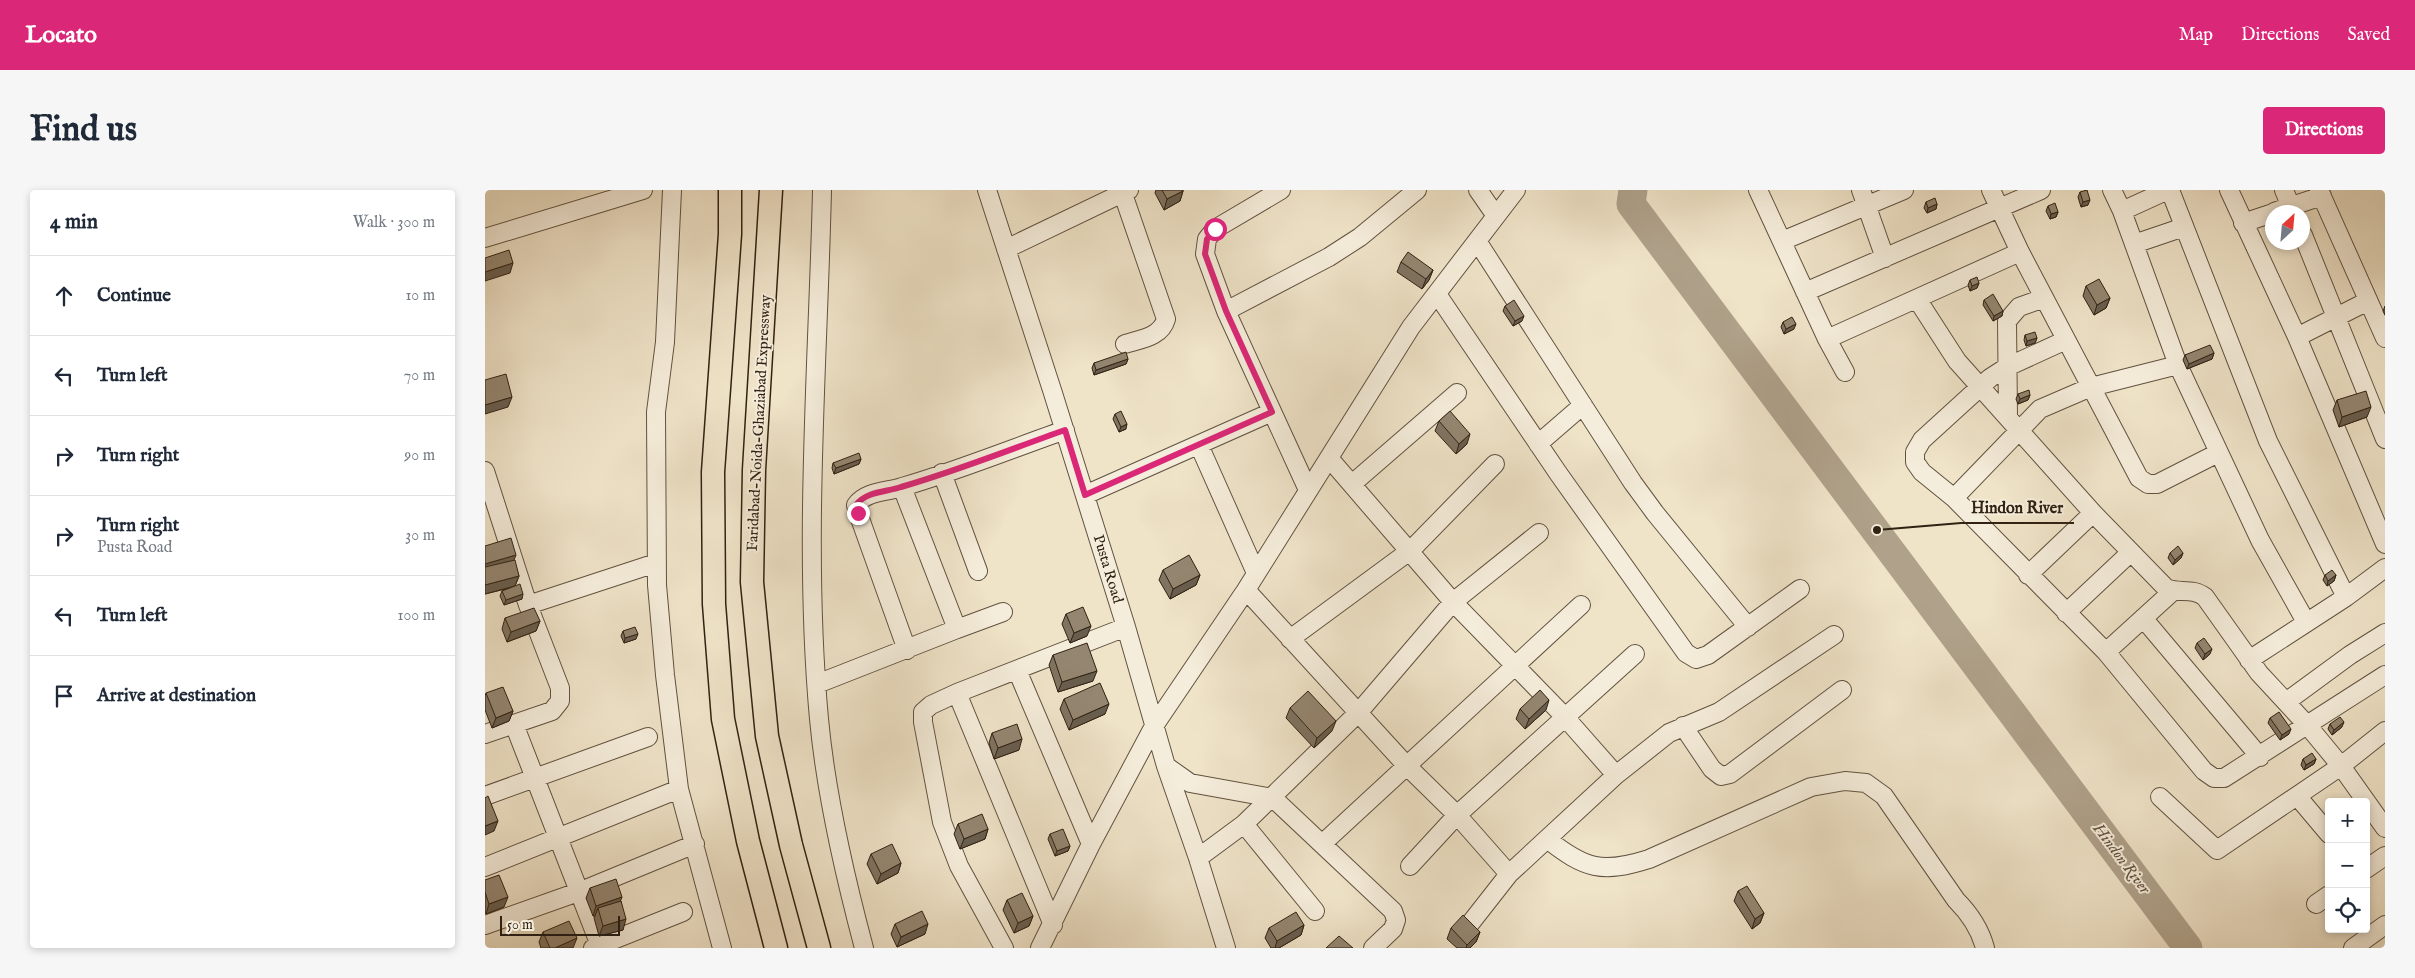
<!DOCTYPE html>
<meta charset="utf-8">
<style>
:root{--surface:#fff;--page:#f6f6f7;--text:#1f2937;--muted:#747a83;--line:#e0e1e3;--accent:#db2777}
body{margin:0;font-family:"IM FELL English",serif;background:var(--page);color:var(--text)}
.controls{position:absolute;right:15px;bottom:15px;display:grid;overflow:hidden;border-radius:5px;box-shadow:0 2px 8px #0003}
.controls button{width:45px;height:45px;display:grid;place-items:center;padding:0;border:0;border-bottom:1px solid var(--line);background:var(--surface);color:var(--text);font:25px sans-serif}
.compass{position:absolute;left:1780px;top:15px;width:45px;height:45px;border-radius:50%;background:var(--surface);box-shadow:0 2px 8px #0003;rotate:26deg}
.scale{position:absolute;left:15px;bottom:12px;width:120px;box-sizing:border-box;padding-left:5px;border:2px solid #322213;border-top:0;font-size:14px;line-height:18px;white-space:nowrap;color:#322213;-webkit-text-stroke:4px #f5eddb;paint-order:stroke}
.stop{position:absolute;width:15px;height:15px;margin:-11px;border:4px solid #db2777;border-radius:50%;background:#fff}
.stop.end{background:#db2777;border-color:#fff;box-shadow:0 1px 5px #0008}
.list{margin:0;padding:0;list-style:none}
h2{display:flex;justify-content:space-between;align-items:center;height:65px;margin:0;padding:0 20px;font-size:21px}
h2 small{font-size:16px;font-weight:400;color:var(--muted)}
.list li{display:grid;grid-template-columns:32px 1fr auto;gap:15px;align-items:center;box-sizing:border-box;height:80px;padding:0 20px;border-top:1px solid var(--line)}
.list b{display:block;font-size:19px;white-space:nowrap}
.list p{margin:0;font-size:16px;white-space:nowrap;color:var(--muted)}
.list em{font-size:16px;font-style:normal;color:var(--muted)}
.icon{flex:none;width:28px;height:28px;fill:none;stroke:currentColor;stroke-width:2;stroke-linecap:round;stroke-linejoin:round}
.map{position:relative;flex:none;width:1900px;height:758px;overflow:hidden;border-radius:5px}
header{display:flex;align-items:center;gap:30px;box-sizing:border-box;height:70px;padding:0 25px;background:var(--accent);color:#fff}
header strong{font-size:24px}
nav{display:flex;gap:28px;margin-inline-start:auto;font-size:18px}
.intro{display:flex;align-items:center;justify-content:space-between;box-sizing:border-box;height:120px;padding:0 30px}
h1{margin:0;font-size:35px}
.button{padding:12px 22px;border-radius:5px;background:var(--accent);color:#fff;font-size:18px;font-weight:700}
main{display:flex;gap:30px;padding:0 30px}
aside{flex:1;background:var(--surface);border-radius:5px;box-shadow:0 2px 8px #0003}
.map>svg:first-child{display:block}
</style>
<header>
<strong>Locato</strong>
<nav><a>Map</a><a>Directions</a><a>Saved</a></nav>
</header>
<div class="intro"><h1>Find us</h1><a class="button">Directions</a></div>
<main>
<aside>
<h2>4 min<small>Walk · 300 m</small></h2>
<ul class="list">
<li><svg class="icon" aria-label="ahead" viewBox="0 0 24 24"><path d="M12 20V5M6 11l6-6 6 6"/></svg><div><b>Continue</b></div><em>10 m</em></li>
<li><svg class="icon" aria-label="left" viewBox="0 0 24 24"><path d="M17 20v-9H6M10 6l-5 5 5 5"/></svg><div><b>Turn left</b></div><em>70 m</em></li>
<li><svg class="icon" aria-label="right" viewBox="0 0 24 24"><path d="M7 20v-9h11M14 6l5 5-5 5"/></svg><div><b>Turn right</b></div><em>90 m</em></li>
<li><svg class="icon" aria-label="right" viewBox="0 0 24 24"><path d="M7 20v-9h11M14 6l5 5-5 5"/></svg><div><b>Turn right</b><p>Pusta Road</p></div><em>30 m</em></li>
<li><svg class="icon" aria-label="left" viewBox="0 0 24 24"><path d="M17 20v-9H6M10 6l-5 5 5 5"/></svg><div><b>Turn left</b></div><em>100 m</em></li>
<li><svg class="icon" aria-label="arrive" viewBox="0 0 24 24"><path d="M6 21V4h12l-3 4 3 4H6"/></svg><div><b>Arrive at destination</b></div></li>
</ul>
</aside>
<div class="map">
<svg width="1900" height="758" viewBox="0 0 1900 758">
<rect width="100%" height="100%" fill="#efe3c8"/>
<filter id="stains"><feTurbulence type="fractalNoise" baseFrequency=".004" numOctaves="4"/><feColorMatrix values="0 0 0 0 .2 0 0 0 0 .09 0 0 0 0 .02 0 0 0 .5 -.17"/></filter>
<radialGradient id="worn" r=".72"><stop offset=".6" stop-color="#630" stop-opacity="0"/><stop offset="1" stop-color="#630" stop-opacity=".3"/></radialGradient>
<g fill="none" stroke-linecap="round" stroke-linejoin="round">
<path stroke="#afa18a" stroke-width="29" d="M1148 0 1146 14 1703 758"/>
<defs>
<path id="minor" d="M187 0 180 152 171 222 172 395 180 485 194 599 237 758
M337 0C333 176 318 353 334 529 341 605 359 683 379 758
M502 0 567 200 641 437 681 576 713 668 741 758
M796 0 730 39 722 49 720 64 741 121 823 300
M993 0 1011 26
M1273 0 1342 149 1360 182
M1376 0 1400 68
M1506 0 1535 62 1654 288 1663 294H1672L1733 263
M1627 0 1637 21 1693 175 1775 350 1821 432
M1685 0 1783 251 1861 407
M1744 0 1812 147 1900 354
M1799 0 1808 22
M1834 0 1900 148
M638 4 681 129C676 147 656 149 640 154
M1637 21 1683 0
M1789 22 1837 6
M1758 33 1788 23
M1818 45 1900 249
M0 48 158 0
M992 51 1148 293 1170 323 1263 437
M1297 51 1419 0
M1649 54 1699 37
M521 59 644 0
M1320 102 1556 0
M952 104 1073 283 1201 463 1211 469 1223 465 1315 399
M1432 109 1472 171 1608 323 1681 398C1694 404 1707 397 1720 407L1774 483 1823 536 1856 576 1732 660 1675 607
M741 121 844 67 875 47 932 0
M1812 147 1883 111
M1342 149 1535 62
M1581 150 1522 177 1505 188 1437 250 1430 262V272L1437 282 1469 308 1621 462 1719 581 1729 588H1739L1900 485
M1523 226 1522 131 1534 117 1559 108
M1053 254 1098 215
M714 255 771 383
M844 268 968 412 1079 526 1131 585
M0 281 43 415 75 498V511L67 521 0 544
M457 283 493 381
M867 294 972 203
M417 297 472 439 518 422
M600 305 787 222
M1469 308 1555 219 1606 197 1693 175
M1543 385 1608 323
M761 400 921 575 972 625 1024 684
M43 415 171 373
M1581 423 1646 362
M1658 428 1775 567
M805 449 926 360 1010 274
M422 460 373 323 371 315C381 301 402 302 417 297 472 281 526 259 580 240
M1621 462 1688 401
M1764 470 1861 407 1900 378
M532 480 606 654
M332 494 472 439
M472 503 568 735
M1801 512 1865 465 1900 443
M29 534 116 758
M1198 536 1227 579 1236 586 1245 584 1357 500
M1900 541 1856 576 1900 638
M681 576 705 593 788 608 908 721 911 730 908 739 888 758
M0 606 163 547
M1812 606 1844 644
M759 634 830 721
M1062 649C1100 679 1117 684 1164 669L1326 597 1360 591 1381 593 1399 606 1471 710C1485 724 1495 739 1500 758
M837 654 1096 415
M713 668 759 634 873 523 968 412 1054 343
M925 676 972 625 1150 464
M0 677 194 599
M1881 679 1900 666
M1831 714 1844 705
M0 735 96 701 210 654
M984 735 1024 684 1131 585 1184 543 1234 522 1349 445
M108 758 198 722
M519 758 474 676 457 632 438 532V522L446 515 472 503 641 437
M555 758 606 654 669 536 761 400 926 137 1031 0
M1868 758 1900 735"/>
<path id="major" d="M245 0V44L228 282 229 414 238 529 263 651 291 758
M286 0 269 280 267 392 282 546 306 655 334 758"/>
</defs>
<use href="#minor" stroke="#615240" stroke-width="20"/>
<use href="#major" stroke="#322213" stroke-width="25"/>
<use href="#minor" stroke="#f5eddb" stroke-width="18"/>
<use href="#major" stroke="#efe3c8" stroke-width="22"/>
</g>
<path fill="#7f7361" stroke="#322213" d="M671 0H698V1L695 11 679 20 670 3Z
M1595 2 1603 15 1596 17 1593 7Z
M1441 12 1452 14 1451 19 1442 23 1439 18Z
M1563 16 1573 22 1571 27 1565 29 1561 21Z
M916 72 948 80 944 90 937 99 912 82Z
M1485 90 1494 93 1492 98 1485 101 1483 95Z
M1601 96 1625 108 1621 118 1609 125 1598 106Z
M1499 110 1518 121 1517 126 1508 131 1498 115Z
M1020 116 1037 131 1028 136 1018 121Z
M1900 116V125L1898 121Z
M1298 132 1309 139 1299 144 1296 137Z
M1540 145 1552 148 1550 153 1541 156 1539 150Z
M1729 163 1727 169 1702 179 1698 170 1700 165Z
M643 169 641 174 609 185 607 178 609 173Z
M1533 204 1545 205 1543 210 1533 214 1531 209Z
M1852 210 1882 227 1854 237 1848 220Z
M630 224 641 239 634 242 628 229Z
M954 231 982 254 971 264 950 241Z
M376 269 374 274 349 284 347 278 348 273Z
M1685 363H1698L1696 368 1688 375 1683 368Z
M29 370 34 386 30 396 37 409 19 415 15 406 17 401 29 397 0 404Z
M678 380 715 385 711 395 685 409 674 390Z
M1840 385H1851L1849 391 1842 396 1838 390Z
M581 424 602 446 585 453 577 434Z
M20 428 55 431 51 441 22 452 17 439Z
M138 441 151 449 139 453 136 446Z
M1712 453 1725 464 1718 470 1710 458Z
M568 465 608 491 573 502 564 475Z
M1 503 28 521 24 531 7 538 0 520V506Z
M579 509 620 524 584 540 575 519Z
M805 518 847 541 829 558 801 528Z
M1035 519 1061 520 1040 539 1031 529Z
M1785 528 1804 544 1795 550 1783 533Z
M1845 534 1857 537 1847 545 1843 539Z
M507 543 534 560 509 569 504 553Z
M1818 569H1831L1829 574 1819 580 1816 575Z
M473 634 503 639 500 649 475 659 469 644Z
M565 644 585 656 583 661 570 666 563 649Z
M386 664 416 673 413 683 392 694 382 674Z
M0 690 19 717 1 724 0 722Z
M105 698 136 711 138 740 114 746 109 728 110 726H108L101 708Z
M1253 701 1279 723 1275 733 1267 739 1249 711Z
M522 710 548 726 544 736 529 743 518 720Z
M410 734 440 744 412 757 406 744Z
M819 735 816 745 794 758H786L780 748 784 738Z
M966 738 995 742 991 752 985 758H972L962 749Z
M58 742 88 758H56L54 752Z"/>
<path fill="#685e4f" stroke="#322213" d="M698 1 695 11 679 20 682 9Z
M1605 10 1603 15 1596 17 1598 12Z
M1452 14 1451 19 1442 23 1443 18Z
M1573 22 1571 27 1565 29 1566 24Z
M28 73 25 83 0 91V82Z
M948 80 944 90 937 99 941 89Z
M1494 93 1492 98 1485 101 1487 96Z
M1625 108 1621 118 1609 125 1612 115Z
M1518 121 1517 126 1508 131 1509 126Z
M1039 126 1037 131 1028 136 1030 131Z
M1311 134 1309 139 1299 144 1301 139Z
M1552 148 1550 153 1541 156 1542 151Z
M1729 163 1727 169 1702 179 1704 174Z
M643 169 641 174 609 185 611 180Z
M1545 205 1543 210 1533 214 1535 209Z
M27 207 23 217 0 224V215Z
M1886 217 1882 227 1854 237 1857 227Z
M642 234 641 239 634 242 636 237Z
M985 244 982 254 971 264 974 254Z
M376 269 374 274 349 284 351 278Z
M1698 363 1696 368 1688 375 1690 370Z
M31 365 27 375 0 383V374Z
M715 385 711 395 685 409 688 399Z
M1851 385 1849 391 1842 396 1843 391Z
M34 386 30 396 0 404V395Z
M38 404 37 409 19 415 21 410Z
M55 431 51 441 22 452 26 442Z
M606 436 602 446 585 453 589 443Z
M153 444 151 449 139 453 140 448Z
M1727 459 1725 464 1718 470 1720 464Z
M612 481 608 491 573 502 577 492Z
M1064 510 1061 520 1040 539 1044 529Z
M624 514 620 524 584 540 588 530Z
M28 521 24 531 7 538 11 528Z
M851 531 847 541 829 558 832 548Z
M1859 532 1857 537 1847 545 1849 540Z
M1806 539 1804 544 1795 550 1797 545Z
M537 549 534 560 509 569 513 558Z
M1831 569 1829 574 1819 580 1821 575Z
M13 631 9 641 0 645V636Z
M503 639 500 649 475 659 479 649Z
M585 656 583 661 570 666 572 661Z
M416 673 413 683 392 694 396 684Z
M23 707 19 717 1 724 4 714Z
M137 707 133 717 113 718 110 726H108L111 716Z
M1279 723 1275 733 1267 739 1270 729Z
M548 726 544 736 529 743 533 733Z
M141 729 138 740 114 746 118 736Z
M443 734 440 744 412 757 416 747Z
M819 735 816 745 794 758H790L792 751Z
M995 742 991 752 985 758H981L982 755Z
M92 748 88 758H70Z"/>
<path fill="#948671" stroke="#322213" d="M677 0H698V1L682 9Z
M1602 0 1605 10 1598 12 1595 2Z
M1450 8 1452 14 1443 18 1441 12Z
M1570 13 1573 22 1566 24 1563 16Z
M24 60 28 73 0 82V68Z
M923 62 948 80 941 89 916 72Z
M1492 87 1494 93 1487 96 1485 90Z
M1614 89 1625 108 1612 115 1601 96Z
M1508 104 1518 121 1509 126 1499 110Z
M1029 110 1039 126 1030 131 1020 116Z
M1307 127 1311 134 1301 139 1298 132Z
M1550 142 1552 148 1542 151 1540 145Z
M1725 155 1729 163 1704 174 1700 165Z
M641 162 643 169 611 180 609 173Z
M21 184 27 207 0 215V190Z
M1544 200 1545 205 1535 209 1533 204Z
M1881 201 1886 217 1857 227 1852 210Z
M636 221 642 234 636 237 630 224Z
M965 221 985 244 974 254 954 231Z
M374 263 376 269 351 278 348 273Z
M26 348 31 365 0 374V356Z
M1693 356 1698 363 1690 370 1685 363Z
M704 365 715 385 688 399 678 380Z
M30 370 34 386 0 395V377Z
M1847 380 1851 385 1843 391 1840 385Z
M35 394 38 404 21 410 17 401Z
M598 417 606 436 589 443 581 424Z
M49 418 55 431 26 442 20 428Z
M150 437 153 444 140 448 138 441Z
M1719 448 1727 459 1720 464 1712 453Z
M602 453 612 481 577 492 568 465Z
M615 493 624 514 588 530 579 509Z
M18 497 28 521 11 528 1 503Z
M1055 500 1064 510 1044 529 1035 519Z
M823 501 851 531 832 548 805 518Z
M1794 522 1806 539 1797 545 1785 528Z
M1855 527 1859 532 1849 540 1845 534Z
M532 534 537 549 513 558 507 543Z
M1827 563 1831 569 1821 575 1818 569Z
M3 606 13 631 0 636V608Z
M497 624 503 639 479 649 473 634Z
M578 639 585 656 572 661 565 644Z
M407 654 416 673 396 684 386 664Z
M14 685 23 707 4 714 0 702V690Z
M131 689 137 707 111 716 105 698Z
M1262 696 1279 723 1270 729 1253 701Z
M537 703 548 726 533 733 522 710Z
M136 711 141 729 118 736 113 718Z
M437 721 443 734 416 747 410 734Z
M811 722 819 735 792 751 784 738Z
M978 725 995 742 982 755 966 738Z
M84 731 92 748 70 758H65L58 742Z
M854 746 868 758H841Z"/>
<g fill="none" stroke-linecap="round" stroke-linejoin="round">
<path stroke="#db2777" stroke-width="6" d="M373 323 371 315C381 301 402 302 416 297 472 281 526 259 580 240L600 305 787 222 741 121 720 64 722 49 730 39"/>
</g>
<g text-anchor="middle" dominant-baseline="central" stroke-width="4" stroke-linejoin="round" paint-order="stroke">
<g font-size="15" fill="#322213" stroke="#f5eddb">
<text transform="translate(274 233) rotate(-87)">Faridabad-Noida-Ghaziabad Expressway</text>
<text transform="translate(623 379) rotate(73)">Pusta Road</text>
</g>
<g font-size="16" font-style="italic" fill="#5e4e3d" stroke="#f5eddb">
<text transform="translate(1636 669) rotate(53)">Hindon River</text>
</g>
</g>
<path fill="none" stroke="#322213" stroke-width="2" d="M1392 340L1476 333H1589"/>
<circle fill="#322213" stroke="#f5eddb" stroke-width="2" cx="1392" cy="340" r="5"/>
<g font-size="16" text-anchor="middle" font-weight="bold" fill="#322213" stroke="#f5eddb" stroke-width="4" stroke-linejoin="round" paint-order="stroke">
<text x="1532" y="323">Hindon River</text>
</g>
<rect width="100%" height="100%" filter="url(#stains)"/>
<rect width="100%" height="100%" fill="url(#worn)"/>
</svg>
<div class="controls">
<button>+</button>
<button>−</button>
<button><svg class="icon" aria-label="locate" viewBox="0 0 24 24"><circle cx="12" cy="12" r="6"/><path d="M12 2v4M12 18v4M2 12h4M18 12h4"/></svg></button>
</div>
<svg class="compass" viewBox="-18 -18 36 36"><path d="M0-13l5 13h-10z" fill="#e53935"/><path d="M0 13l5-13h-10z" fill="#747a83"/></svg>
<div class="scale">50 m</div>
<div class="stop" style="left:730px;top:39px"></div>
<div class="stop end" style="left:373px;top:323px"></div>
</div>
</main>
